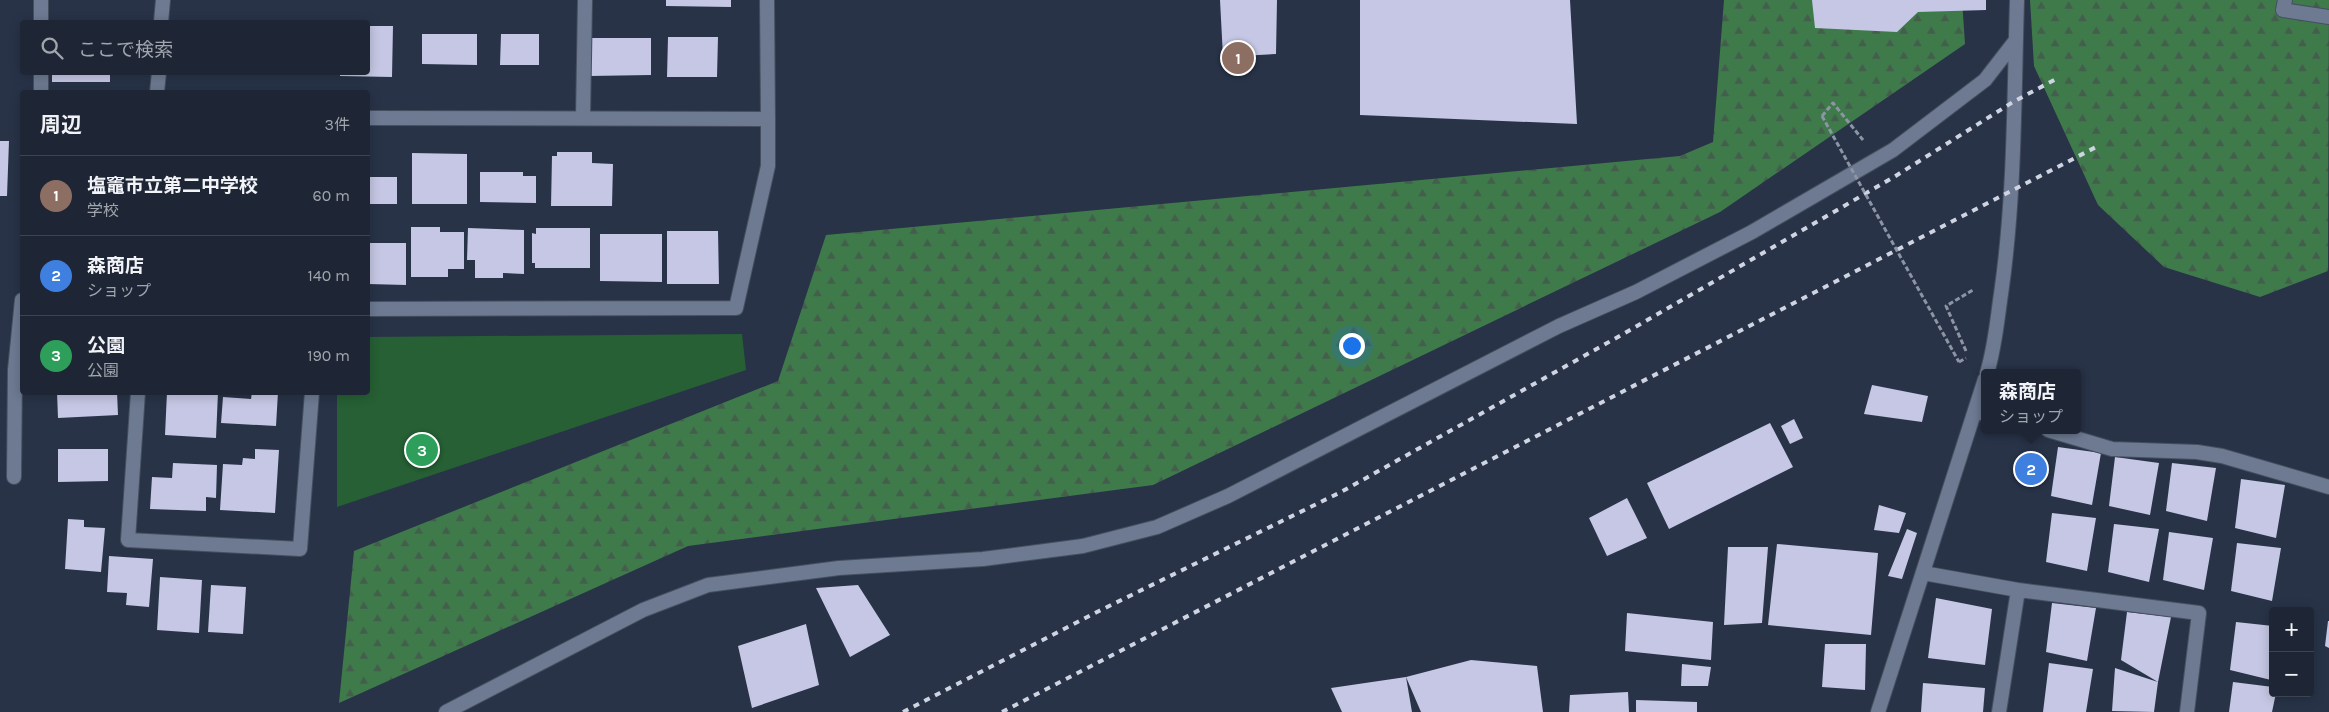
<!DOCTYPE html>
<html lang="ja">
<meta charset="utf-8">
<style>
:root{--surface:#1e2636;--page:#262e3e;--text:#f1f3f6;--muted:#a1a5ad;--line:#3c4351;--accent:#b0aefa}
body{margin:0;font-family:Karla,"Noto Sans JP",sans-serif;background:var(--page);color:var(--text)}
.controls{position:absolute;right:15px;bottom:15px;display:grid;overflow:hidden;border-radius:5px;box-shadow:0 2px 12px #0003}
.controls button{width:45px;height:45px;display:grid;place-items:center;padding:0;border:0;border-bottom:1px solid var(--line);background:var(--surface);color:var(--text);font:25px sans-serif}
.you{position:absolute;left:1351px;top:345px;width:18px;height:18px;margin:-12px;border:4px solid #fff;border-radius:50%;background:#1a73e8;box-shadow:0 0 0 8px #1a73e833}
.badge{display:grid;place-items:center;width:32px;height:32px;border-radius:50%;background:var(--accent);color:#fff;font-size:16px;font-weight:700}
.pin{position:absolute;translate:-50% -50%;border:2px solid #fff;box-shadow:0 1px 5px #0006}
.popup{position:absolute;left:1981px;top:369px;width:100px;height:65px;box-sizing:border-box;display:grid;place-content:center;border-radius:5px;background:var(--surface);filter:drop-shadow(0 1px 4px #0005);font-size:16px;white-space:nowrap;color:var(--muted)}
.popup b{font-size:19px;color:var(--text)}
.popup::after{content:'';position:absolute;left:50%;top:100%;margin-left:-10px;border:10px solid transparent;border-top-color:var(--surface)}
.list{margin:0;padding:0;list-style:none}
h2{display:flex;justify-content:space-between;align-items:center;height:65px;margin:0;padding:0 20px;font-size:21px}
h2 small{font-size:16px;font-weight:400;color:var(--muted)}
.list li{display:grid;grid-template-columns:32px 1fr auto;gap:15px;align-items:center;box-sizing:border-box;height:80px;padding:0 20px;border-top:1px solid var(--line)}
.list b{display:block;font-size:19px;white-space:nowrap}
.list p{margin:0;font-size:16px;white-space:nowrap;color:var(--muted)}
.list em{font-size:16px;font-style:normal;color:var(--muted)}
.icon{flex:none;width:28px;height:28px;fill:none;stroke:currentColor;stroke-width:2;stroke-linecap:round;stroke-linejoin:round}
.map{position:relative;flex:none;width:2329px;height:712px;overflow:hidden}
.search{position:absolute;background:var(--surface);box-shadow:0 2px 12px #0003;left:20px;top:20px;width:350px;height:55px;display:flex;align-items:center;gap:12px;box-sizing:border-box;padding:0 18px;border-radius:5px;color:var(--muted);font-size:19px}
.panel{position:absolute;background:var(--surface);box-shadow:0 2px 12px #0003;left:20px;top:90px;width:350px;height:305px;border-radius:5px}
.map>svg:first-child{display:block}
</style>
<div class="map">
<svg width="2329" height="712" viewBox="0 0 2329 712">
<defs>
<pattern id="forest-firs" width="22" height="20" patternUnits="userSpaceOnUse" patternTransform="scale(1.25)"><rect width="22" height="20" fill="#3f7a4b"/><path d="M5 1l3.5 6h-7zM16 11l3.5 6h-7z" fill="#435f4c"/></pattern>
</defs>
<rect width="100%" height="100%" fill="#283348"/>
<path fill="url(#forest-firs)" d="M1724 0H1962L1965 44 1720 212 1153 485 688 546 339 703 354 551 778 381 826 235 1680 156 1713 142Z
M2030 0H2329L2328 271 2260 297 2164 267 2098 205 2034 66Z"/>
<path fill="#266034" d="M742 334 746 370 337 507V393L368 392V337Z"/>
<path fill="#c5c7e4" d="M666 0H731V7L666 6Z
M1220 0H1277L1276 54 1223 57Z
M1360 0H1570L1577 124 1360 115Z
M1812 0H1986V10L1918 12 1897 32 1815 28Z
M368 26H393L392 77 340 76V72H368Z
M422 34H477V65L422 64Z
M501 34H539V65H500Z
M668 37H718L717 77H667Z
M590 38H651V75L590 76Z
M52 72H110V82H52Z
M0 141H9L7 196H0Z
M557 152H592V163L613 164 612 206H551L552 156H557Z
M412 153 467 154V204H412Z
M480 172H523V176H536V203L480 202Z
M368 177H397V204H368Z
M411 227H440V232H464V269H448V277H411Z
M468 228 524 230V274L503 273V278H475V260H467Z
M536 228H590V268H535V263H532V233L536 234Z
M667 231H718L719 284H667Z
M600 234H662V282L600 281Z
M368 243H406V285L368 284Z
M1872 385 1928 396 1922 422 1864 414Z
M57 392H117L118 415 58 418Z
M167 392H218L216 438 165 435Z
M252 392H278L276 426 221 423 223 397 251 399Z
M1794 419 1803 438 1790 444 1781 426Z
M1770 423 1793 467 1669 529 1647 483Z
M2058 447 2101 453 2092 505 2051 496Z
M58 449H108V481L58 482Z
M255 449 279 450 275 513 220 510 223 464 242 465 243 458 255 459Z
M2115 457 2159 463 2150 515 2109 506Z
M173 463 217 465 216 498 206 497V511L150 509 152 477 172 478Z
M2172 463 2216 468 2207 521 2166 511Z
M2241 479 2285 485 2276 538 2235 528Z
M1627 498 1647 538 1607 556 1589 518Z
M1879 505 1906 513 1899 533 1874 530Z
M2052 513 2096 518 2087 571 2046 562Z
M68 519 84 520V527L105 528 101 572 65 569Z
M2114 524 2159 529 2149 582 2108 572Z
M1907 529 1917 533 1902 579 1888 576Z
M2169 532 2213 538 2204 590 2163 580Z
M2237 543 2281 548 2272 601 2231 591Z
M1777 544 1878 553 1871 635 1768 625Z
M1728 547H1768L1762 623 1724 625Z
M109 556 153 559 149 607 126 605 127 593 107 592Z
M160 577 202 580 199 633 157 630Z
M211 585 246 587 243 634 208 632Z
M858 585 890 635 850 657 816 588Z
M1936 598 1992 609 1985 665 1928 658Z
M2052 603 2096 608 2087 661 2046 652Z
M2127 612 2171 617 2158 682 2121 660Z
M1627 613 1713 622 1711 660 1625 651Z
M2328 621H2329V648L2325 646Z
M2236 622 2273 626 2271 680 2230 670Z
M806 624 819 685 752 708 738 646Z
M1825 644H1866L1865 690 1822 687Z
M1471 660 1537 666 1543 712H1421L1406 677Z
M2049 663 2093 669 2086 712H2043Z
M1682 664 1711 667 1708 686H1681Z
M2115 668 2158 682 2154 712 2112 711Z
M1406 677 1412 712H1342L1331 688Z
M2233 682 2273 687V693H2276L2272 712H2229Z
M1923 683 1985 688 1983 712H1921Z
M1628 692 1629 712H1569L1570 695Z
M1636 700 1697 702V712H1636Z"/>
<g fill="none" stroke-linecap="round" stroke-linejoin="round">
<defs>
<path id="minor" d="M41 0V22
M2285 0 2283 10 2329 17
M161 22 163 0
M41 72V92
M157 92 159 72
M583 118 585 0
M368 309 736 308 768 166V119
M1987 373C1995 347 1997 321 2001 294 2015 197 2014 98 2017 0
M138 392 128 540 300 549 312 392
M14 477 15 370 22 300
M1923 573 2018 590 2199 613 2187 712
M446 712 643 610 708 585 839 568 983 559 1083 546 1157 527 1228 496 1559 326 1636 292 1752 232 1893 150 1985 80 2016 40
M1878 712 1985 379
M1999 712 2018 590"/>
<path id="tertiary" d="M368 118 768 119 767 0
M1975 412 1985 414
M2048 430 2112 449 2197 452 2222 456 2329 487"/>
</defs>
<use href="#minor" stroke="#464f60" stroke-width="16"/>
<use href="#tertiary" stroke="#464f60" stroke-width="16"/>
<path stroke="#8d95a5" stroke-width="3" stroke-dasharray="5 2.5" stroke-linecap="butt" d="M1822 116 1833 103 1863 140
M1966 351 1946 306 1973 290
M1959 362 1966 358"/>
<use href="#minor" stroke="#6d7a92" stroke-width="14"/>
<use href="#tertiary" stroke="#6d7a92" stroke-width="14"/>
<path stroke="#ced4e1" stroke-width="4" stroke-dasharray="6 6" stroke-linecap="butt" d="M903 712 1099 611 1341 492 1625 333 1894 177 2013 102 2056 79
M1002 712 2100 145"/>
<path stroke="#8d95a5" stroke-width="3" stroke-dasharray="5 2.5" stroke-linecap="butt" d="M1822 116 1959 362"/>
</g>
</svg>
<div class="controls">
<button>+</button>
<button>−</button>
</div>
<div class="you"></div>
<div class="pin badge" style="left:1238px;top:58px;background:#8d6e63">1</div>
<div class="pin badge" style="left:2031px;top:469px;background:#3f7fe0">2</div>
<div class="popup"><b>森商店</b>ショップ</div>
<div class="pin badge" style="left:422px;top:450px;background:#2e9e5b">3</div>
<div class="search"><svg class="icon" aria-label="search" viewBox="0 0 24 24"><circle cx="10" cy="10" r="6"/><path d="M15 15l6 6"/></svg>ここで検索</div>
<section class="panel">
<h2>周辺<small>3件</small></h2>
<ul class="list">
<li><span class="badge" style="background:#8d6e63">1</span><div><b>塩竈市立第二中学校</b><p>学校</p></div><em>60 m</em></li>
<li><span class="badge" style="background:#3f7fe0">2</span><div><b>森商店</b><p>ショップ</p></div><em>140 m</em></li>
<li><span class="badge" style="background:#2e9e5b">3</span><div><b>公園</b><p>公園</p></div><em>190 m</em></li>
</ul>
</section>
</div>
